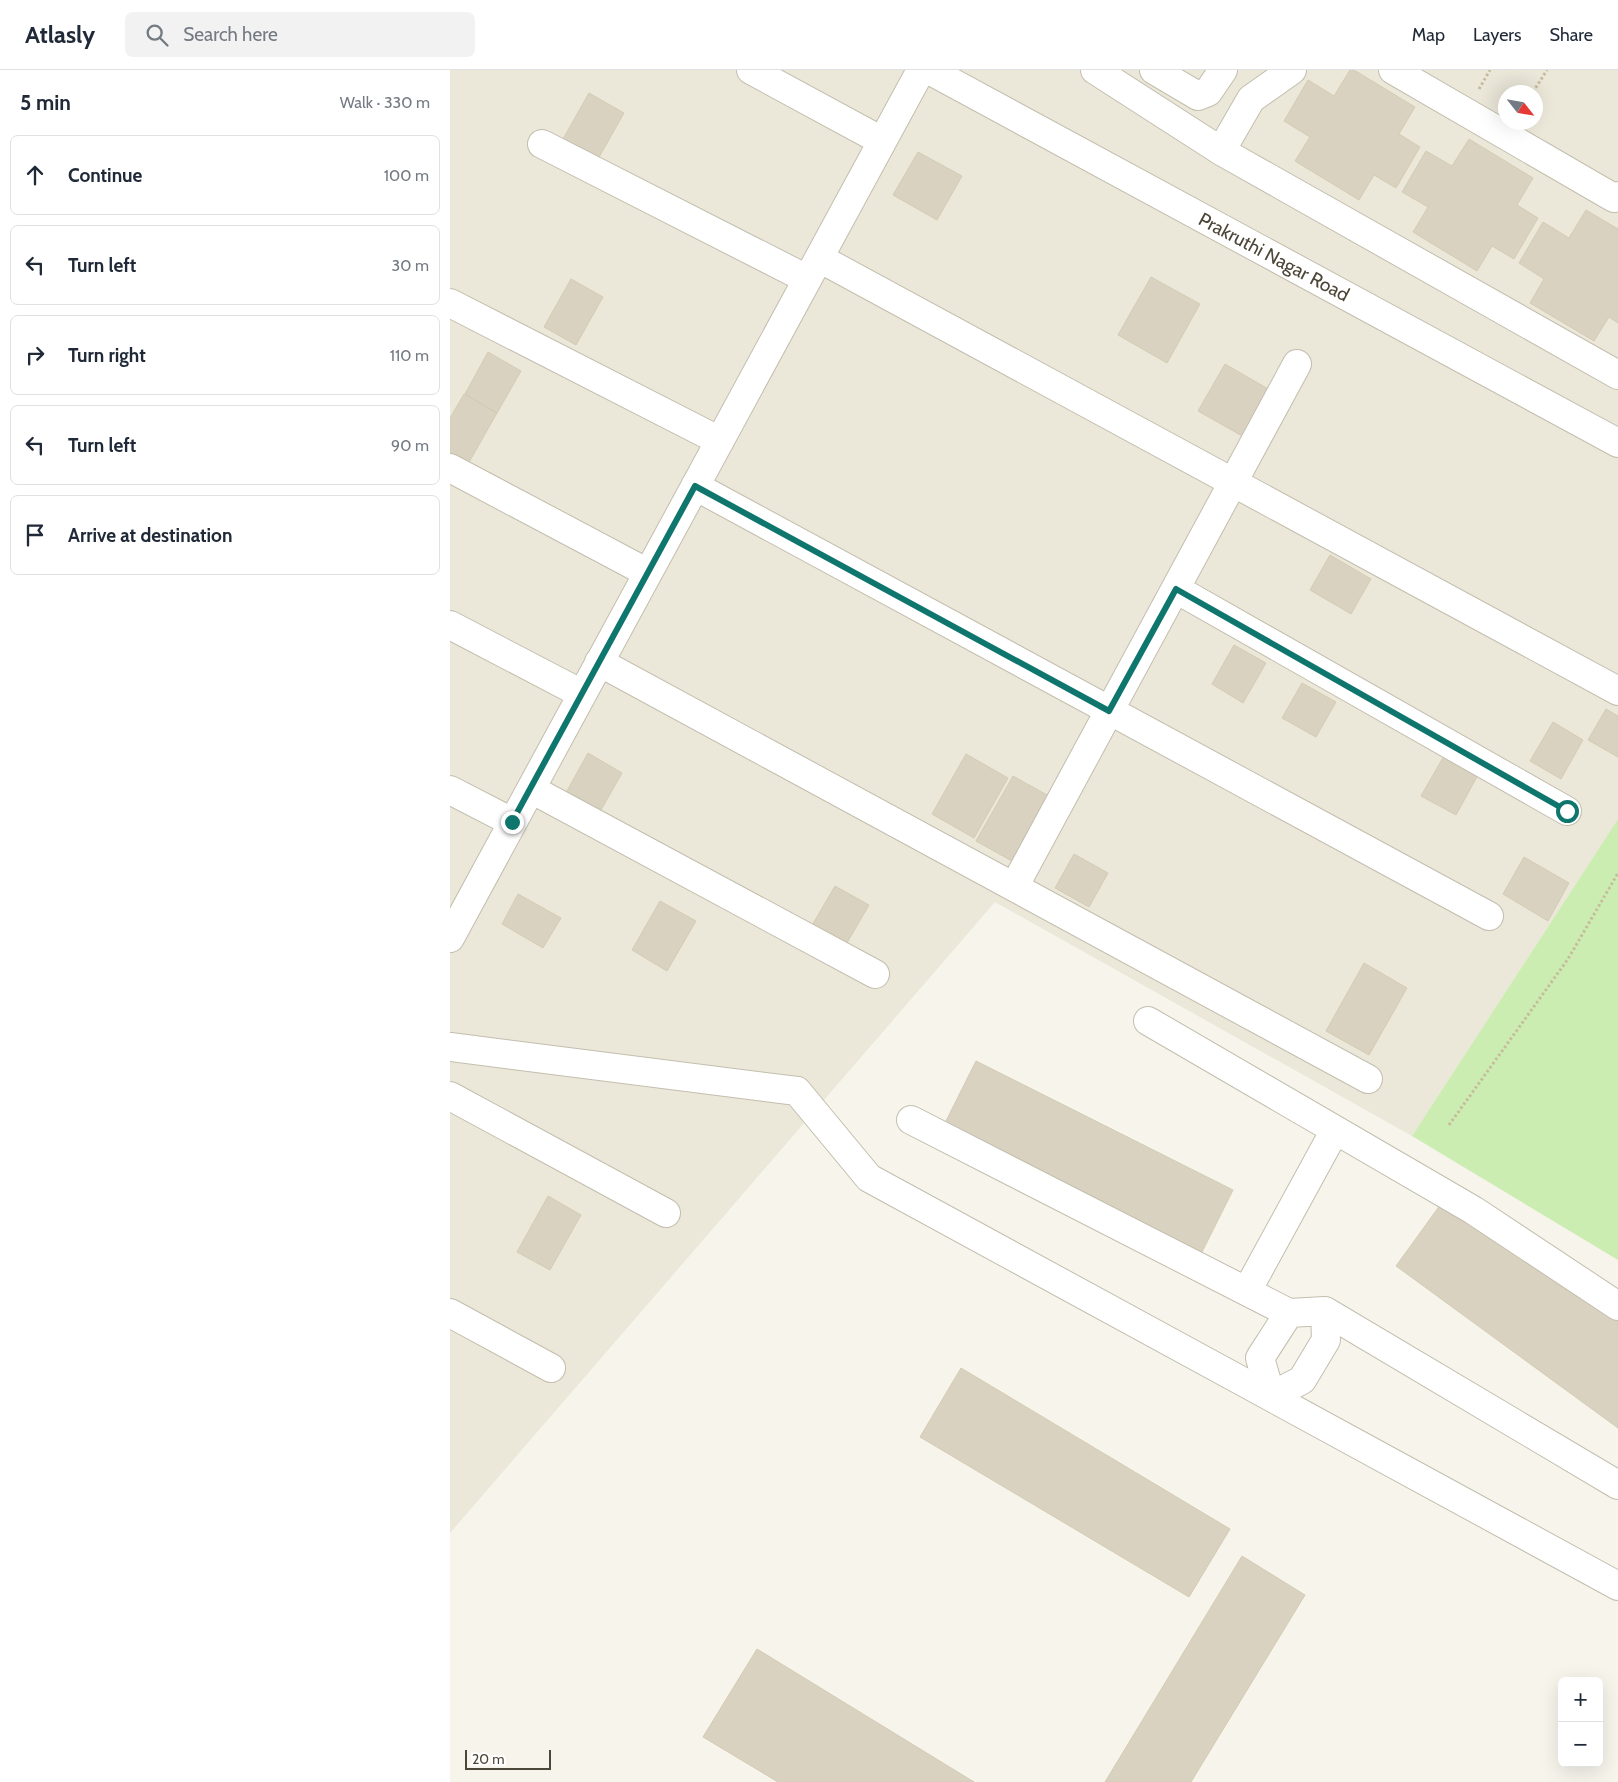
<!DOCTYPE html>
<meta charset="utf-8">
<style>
:root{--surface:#fff;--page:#f2f2f3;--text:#1f2937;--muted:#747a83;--line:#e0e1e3}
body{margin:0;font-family:Cabin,sans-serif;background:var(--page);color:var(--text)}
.controls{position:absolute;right:15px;bottom:15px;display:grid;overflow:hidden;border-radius:8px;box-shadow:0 5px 20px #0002}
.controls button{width:45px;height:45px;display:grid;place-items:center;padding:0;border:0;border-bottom:1px solid var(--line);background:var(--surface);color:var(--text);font:25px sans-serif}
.compass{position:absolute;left:1048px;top:15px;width:45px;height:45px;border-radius:50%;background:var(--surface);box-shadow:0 5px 20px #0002;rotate:121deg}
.scale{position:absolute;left:15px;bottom:12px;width:86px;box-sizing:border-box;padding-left:5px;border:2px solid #4c4638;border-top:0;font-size:14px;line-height:18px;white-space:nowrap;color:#4c4638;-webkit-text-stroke:4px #fff;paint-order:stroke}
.stop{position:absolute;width:15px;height:15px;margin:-11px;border:4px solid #0f766e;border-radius:50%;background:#fff}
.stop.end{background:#0f766e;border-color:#fff;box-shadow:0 1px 5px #0008}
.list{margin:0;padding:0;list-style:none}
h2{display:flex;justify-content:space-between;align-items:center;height:65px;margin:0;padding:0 20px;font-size:21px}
h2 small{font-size:16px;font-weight:400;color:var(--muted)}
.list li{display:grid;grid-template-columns:32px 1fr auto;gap:15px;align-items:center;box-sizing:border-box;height:80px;margin:0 10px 10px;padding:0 10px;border:1px solid var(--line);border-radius:8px}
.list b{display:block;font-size:19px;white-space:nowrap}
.list em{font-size:16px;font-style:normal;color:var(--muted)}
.icon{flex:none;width:28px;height:28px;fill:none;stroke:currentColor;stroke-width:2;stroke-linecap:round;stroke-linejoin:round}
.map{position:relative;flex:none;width:1168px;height:1712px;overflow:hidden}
header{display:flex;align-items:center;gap:30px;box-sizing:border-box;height:70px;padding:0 25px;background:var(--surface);border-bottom:1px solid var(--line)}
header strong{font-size:24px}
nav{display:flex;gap:28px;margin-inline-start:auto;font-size:18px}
.search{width:350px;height:45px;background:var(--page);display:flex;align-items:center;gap:12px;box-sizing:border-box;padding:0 18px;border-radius:8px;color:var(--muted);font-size:19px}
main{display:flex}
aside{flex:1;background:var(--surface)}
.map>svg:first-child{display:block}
</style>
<header>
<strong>Atlasly</strong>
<div class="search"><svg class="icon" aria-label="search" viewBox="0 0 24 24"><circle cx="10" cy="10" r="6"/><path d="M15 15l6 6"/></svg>Search here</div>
<nav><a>Map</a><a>Layers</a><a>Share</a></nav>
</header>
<main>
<aside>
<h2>5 min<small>Walk · 330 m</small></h2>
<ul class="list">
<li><svg class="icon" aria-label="ahead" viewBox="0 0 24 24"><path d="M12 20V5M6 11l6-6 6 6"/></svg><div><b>Continue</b></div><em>100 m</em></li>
<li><svg class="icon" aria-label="left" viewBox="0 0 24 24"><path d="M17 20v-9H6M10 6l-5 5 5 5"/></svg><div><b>Turn left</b></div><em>30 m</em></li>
<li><svg class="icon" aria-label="right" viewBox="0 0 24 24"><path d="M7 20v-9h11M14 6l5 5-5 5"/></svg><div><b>Turn right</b></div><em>110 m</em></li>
<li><svg class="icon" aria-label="left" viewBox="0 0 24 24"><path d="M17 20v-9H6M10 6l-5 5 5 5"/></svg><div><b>Turn left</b></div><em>90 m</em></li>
<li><svg class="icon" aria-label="arrive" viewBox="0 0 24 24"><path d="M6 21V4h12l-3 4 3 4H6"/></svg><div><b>Arrive at destination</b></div></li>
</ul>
</aside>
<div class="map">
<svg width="1168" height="1712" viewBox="0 0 1168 1712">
<rect width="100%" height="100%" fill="#f6f4eb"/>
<path fill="#ebe7d9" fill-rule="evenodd" d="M0 0H1168V749L962 1066 545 832 0 1463ZM1056 22H1086V52H1056Z"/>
<path fill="#ccedb2" d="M1168 749V1190L962 1066Z"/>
<path fill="#d9d2c0" stroke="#d4cbb2" d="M900 0H904L965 37 949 64 970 77 946 118 924 105 909 130 845 91 860 67 834 51 858 10 884 26Z
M139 23 174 43 148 89 113 69Z
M1019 69 1083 108 1067 135 1088 148 1064 189 1042 176 1027 201 963 162 978 137 952 122 976 81 1002 96Z
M468 82 512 106 487 150 443 125Z
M1136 140 1168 159V253L1159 247 1144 271 1080 233 1094 209 1069 193 1093 152 1119 168Z
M701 207 750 234 717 293 668 265Z
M121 209 153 227 126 275 94 257Z
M38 282 71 301 47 343 15 324Z
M775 294 820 320 794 367 748 341Z
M14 324 47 343 18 394 0 384V348Z
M880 485 921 509 901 544 860 520Z
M784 575 816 593 793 633 762 614Z
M852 613 886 632 866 667 832 648Z
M1156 639 1168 646V687L1138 670Z
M1103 652 1133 670 1111 709 1080 691Z
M138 683 172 703 147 747 113 728Z
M516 684 558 708 524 768 482 744Z
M994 686 1028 705 1006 745 971 726Z
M563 706 606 730 569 795 526 771Z
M624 784 658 803 639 837 605 818Z
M1074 787 1119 813 1098 851 1053 824Z
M385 816 419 835 394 878 360 859Z
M68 824 111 848 93 878 52 854Z
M210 831 246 851 217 901 182 880Z
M914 893 957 918 919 985 876 961Z
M526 991 783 1120 748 1190 491 1061Z
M98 1126 131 1145 100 1200 67 1182Z
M996 1127 1168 1249V1358L946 1196Z
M511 1298 780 1459 739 1527 470 1367Z
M792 1486 855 1525 741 1712H655Z
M307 1579 524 1712H328L253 1667Z"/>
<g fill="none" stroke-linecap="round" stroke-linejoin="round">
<defs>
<path id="minor" d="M301 0 432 71
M479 0 1168 373
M645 0 771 81 1168 305
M704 0 748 26 758 22 773 0
M943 0 1164 128 1168 126
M92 74 357 209
M771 81 801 29 842 0
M369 188 1168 621
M0 233 270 371
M847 294 564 817 918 1009
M0 398 198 503
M245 416 1039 846
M726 519 1117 741
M0 555 132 624
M149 592 564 817
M81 719 425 904
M0 720 62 752
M0 868 471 0
M698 951 1023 1140 1168 1236
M0 977 347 1021 419 1108 1168 1516
M0 1026 216 1143
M461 1050 839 1243 875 1241 1168 1415
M797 1221 885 1060
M0 1243 101 1298
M821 1326 852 1310 876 1270 875 1241
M821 1326 810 1288 839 1243"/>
</defs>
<use href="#minor" stroke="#c3bead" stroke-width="30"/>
<path stroke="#c6bc9d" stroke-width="3" stroke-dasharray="2.5 2.5" stroke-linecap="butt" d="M1029 19 1040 0
M1083 22 1097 0
M999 1055 1118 889 1168 803"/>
<use href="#minor" stroke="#fff" stroke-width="28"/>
</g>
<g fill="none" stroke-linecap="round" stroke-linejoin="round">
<path stroke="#0f766e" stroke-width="6" d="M62 752 245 416 659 641 726 519 1117 741"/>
</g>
<g text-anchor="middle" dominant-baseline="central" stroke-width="4" stroke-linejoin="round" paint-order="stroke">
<g font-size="19" fill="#4c4638" stroke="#fff">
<text transform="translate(824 187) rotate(28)">Prakruthi Nagar Road</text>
</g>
</g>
</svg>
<div class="controls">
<button>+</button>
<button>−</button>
</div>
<svg class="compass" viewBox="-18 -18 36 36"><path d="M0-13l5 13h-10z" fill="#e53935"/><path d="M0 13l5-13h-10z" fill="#747a83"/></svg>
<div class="scale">20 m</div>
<div class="stop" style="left:1117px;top:741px"></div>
<div class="stop end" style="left:62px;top:752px"></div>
</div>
</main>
